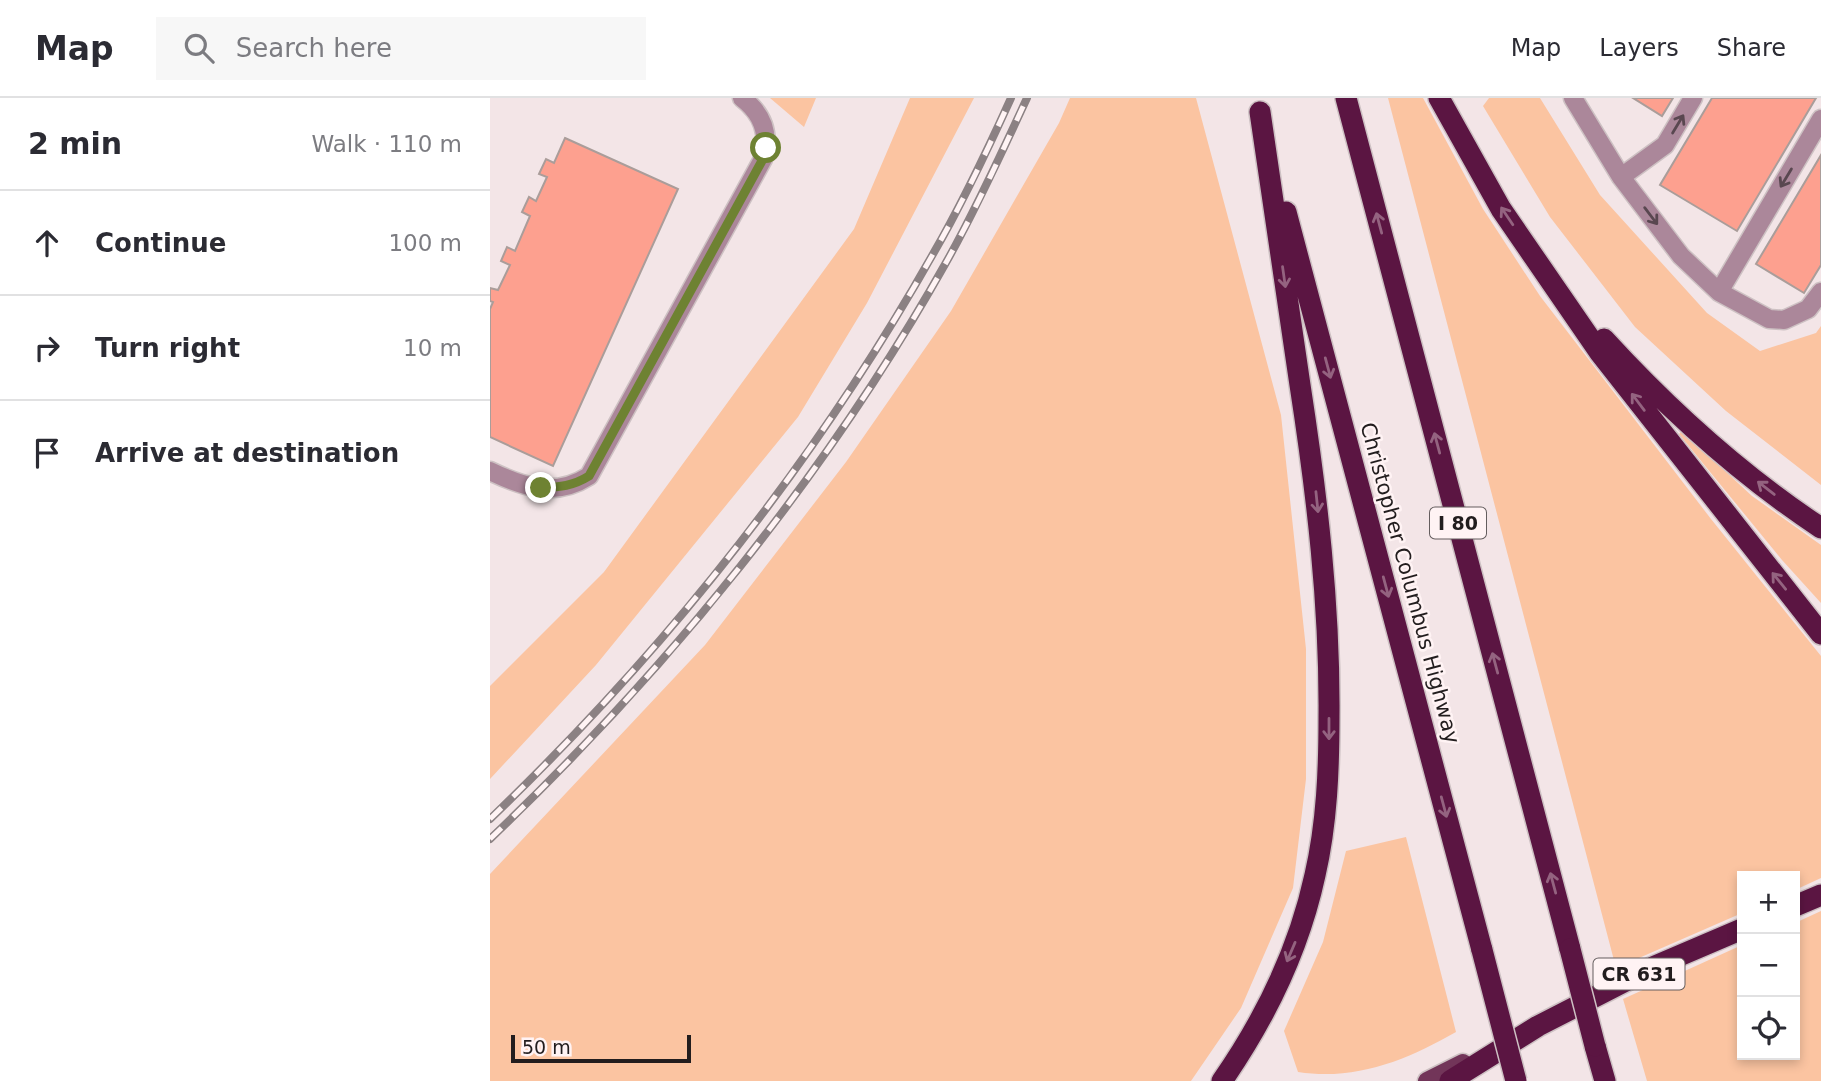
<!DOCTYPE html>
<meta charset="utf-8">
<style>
:root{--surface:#fff;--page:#f7f7f7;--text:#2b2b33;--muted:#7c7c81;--line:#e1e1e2}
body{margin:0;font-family:"DejaVu Sans",sans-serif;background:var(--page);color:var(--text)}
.controls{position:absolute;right:21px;bottom:21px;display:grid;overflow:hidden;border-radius:0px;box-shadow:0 4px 10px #0003}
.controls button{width:63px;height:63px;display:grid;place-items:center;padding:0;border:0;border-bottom:2px solid var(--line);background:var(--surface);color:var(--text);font:35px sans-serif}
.scale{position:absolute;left:21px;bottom:18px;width:180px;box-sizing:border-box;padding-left:7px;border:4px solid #221d1e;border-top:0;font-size:19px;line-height:24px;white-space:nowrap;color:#221d1e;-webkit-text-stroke:5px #fff3f4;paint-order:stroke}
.stop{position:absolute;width:21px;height:21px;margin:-16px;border:5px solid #6e8232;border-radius:50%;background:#fff}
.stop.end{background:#6e8232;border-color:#fff;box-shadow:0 2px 7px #0008}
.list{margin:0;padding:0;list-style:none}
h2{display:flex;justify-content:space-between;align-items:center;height:91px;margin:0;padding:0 28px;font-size:30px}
h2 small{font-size:23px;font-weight:400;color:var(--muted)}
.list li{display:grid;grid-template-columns:46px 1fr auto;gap:21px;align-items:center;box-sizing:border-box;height:105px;padding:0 28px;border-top:2px solid var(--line)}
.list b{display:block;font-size:26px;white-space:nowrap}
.list em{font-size:23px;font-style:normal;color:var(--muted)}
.icon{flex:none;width:38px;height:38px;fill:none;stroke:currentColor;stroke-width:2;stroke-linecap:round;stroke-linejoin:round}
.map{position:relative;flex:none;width:1331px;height:983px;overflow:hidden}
header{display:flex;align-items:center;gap:42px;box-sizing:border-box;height:98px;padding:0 35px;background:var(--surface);border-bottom:2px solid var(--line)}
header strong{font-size:33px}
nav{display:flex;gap:38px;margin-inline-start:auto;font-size:24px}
.search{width:490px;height:63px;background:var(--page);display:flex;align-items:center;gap:18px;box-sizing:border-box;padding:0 24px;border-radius:0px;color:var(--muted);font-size:26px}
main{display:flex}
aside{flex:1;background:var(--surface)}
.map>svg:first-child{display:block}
</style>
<header>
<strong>Map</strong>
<div class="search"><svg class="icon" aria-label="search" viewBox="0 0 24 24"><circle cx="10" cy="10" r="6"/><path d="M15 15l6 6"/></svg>Search here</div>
<nav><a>Map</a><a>Layers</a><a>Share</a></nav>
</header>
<main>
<aside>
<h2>2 min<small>Walk · 110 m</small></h2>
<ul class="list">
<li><svg class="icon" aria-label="ahead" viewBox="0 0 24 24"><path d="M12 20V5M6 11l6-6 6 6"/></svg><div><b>Continue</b></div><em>100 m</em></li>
<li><svg class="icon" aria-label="right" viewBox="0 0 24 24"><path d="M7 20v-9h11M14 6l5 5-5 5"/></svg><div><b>Turn right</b></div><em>10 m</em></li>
<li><svg class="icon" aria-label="arrive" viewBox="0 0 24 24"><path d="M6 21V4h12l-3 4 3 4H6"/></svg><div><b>Arrive at destination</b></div></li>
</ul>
</aside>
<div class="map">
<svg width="1331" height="983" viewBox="0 0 1331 983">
<rect width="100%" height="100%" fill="#f3e5e7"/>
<path fill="#fbc4a1" d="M280 0H326L314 29Z
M420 0H484L377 205 308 319 106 567 0 681V588L114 474 364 131Z
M580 0H706L791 317 816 551V681L803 790 751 910 701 983H0V776L215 547 356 364 461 213 569 25Z
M898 0H933L993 111 1050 198 1221 421 1331 558V780L1305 792V778H1252V815L1126 870Z
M999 0H1050L1110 97 1217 215 1270 253 1326 235 1331 228V387L1236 313 1145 229 1060 119 993 8Z
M1192 333 1262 398 1331 447V505L1292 462 1189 336Z
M916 739 966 934C917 962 866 983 808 974L794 933 833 844 856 753Z
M1331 813V983H1157L1133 901 1252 847V957H1305V825Z"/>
<path fill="#fda08f" stroke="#aa9d9a" stroke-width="2" d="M1143 0H1183L1172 18Z
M1222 0H1326L1247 133 1170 87Z
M75 40 188 91 63 368 0 339V211L3 204 0 203V190L8 192 20 167 11 163 17 149 25 153 40 118 32 114 39 99 46 103 57 79 49 76 56 61 64 65Z
M1331 57V167L1314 195 1266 166Z"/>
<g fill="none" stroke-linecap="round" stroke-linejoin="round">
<defs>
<path id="minor" d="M1083 0 1131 79 1191 158 1229 194 1279 221 1294 222 1318 211 1331 194
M1131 79 1175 47 1203 0
M1229 194 1331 21
M0 373C33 389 65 400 99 378L273 61C280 36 273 16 252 0"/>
<path id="major" d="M937 983 973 965"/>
<path id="highway" d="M856 0 1080 851
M949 0 1011 111 1110 255 1331 536
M796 114 992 852
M1114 241C1179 312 1251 377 1331 430
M1305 808 1331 797
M1105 948 1115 983
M732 983C775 921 809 851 825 777 837 725 839 671 839 619 840 507 827 397 810 287 796 196 783 105 770 14
M960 983 1048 928 1163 869 1252 831"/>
</defs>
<use href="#minor" stroke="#cdc1c3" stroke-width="21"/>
<use href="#major" stroke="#cdc1c3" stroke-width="21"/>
<use href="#highway" stroke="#cdc1c3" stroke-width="24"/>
<use href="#minor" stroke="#ab879a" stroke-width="18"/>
<use href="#major" stroke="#723559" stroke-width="18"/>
<use href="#highway" stroke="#5b1542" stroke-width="21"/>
<defs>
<path id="rail" d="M0 721C173 555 325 365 443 156 472 106 497 53 521 0
M0 741C177 572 338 376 458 161 487 109 512 54 537 0"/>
</defs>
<use href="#rail" stroke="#8b8183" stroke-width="8"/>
<use href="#rail" stroke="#fff3f4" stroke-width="5" stroke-dasharray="16" stroke-linecap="butt"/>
<defs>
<path id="highway-bridge" d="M1080 851 1105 948
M992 852 1026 983"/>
</defs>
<use href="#highway-bridge" stroke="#cdc1c3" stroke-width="24" stroke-linecap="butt"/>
<use href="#highway-bridge" stroke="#5b1542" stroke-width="21"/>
</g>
<defs><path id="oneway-shaft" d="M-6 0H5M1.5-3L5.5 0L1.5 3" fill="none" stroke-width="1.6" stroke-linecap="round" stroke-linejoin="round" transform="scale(1.75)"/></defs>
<g stroke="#594750">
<use href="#oneway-shaft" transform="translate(1188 26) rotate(-59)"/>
<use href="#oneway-shaft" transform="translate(1296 80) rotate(121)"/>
<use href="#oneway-shaft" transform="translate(1161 118) rotate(53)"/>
</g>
<g stroke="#946380">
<use href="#oneway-shaft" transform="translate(1017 118) rotate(-124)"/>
<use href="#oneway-shaft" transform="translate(889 125) rotate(-105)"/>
<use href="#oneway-shaft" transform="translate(794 179) rotate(82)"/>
<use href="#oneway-shaft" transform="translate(838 270) rotate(75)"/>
<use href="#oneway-shaft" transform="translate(1148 304) rotate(-127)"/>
<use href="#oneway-shaft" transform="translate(947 345) rotate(-105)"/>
<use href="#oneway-shaft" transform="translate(1276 390) rotate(-142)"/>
<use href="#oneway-shaft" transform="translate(827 404) rotate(84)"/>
<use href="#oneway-shaft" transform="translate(1289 483) rotate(-129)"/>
<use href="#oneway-shaft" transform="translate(896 489) rotate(75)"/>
<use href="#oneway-shaft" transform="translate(1005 565) rotate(-105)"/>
<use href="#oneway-shaft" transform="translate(839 631) rotate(90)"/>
<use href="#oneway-shaft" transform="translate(954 709) rotate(75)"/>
<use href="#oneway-shaft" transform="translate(1063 785) rotate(-105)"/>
<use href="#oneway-shaft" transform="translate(801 854) rotate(113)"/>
</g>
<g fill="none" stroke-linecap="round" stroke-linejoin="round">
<path stroke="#6e8232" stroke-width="9" d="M51 390C70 389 83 388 99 378L273 61 276 50"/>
</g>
<g text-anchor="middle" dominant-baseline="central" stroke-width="5" stroke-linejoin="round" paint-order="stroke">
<g fill="#fff3f4" stroke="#645d5e" stroke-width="2">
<rect x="940" y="409.5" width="56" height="31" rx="5"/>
<rect x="1103.5" y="860.5" width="91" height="31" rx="5"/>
</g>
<g font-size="19" font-weight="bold" fill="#221d1e">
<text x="968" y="425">I 80</text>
<text x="1149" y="876">CR 631</text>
</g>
<g font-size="21" fill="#221d1e" stroke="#fff3f4">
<text transform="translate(920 485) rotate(75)">Christopher Columbus Highway</text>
</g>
</g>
</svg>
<div class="controls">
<button>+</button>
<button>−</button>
<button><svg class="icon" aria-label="locate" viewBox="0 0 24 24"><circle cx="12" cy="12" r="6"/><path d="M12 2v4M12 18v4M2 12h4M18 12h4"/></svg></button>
</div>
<div class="scale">50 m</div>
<div class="stop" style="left:276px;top:50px"></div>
<div class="stop end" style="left:51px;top:390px"></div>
</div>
</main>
